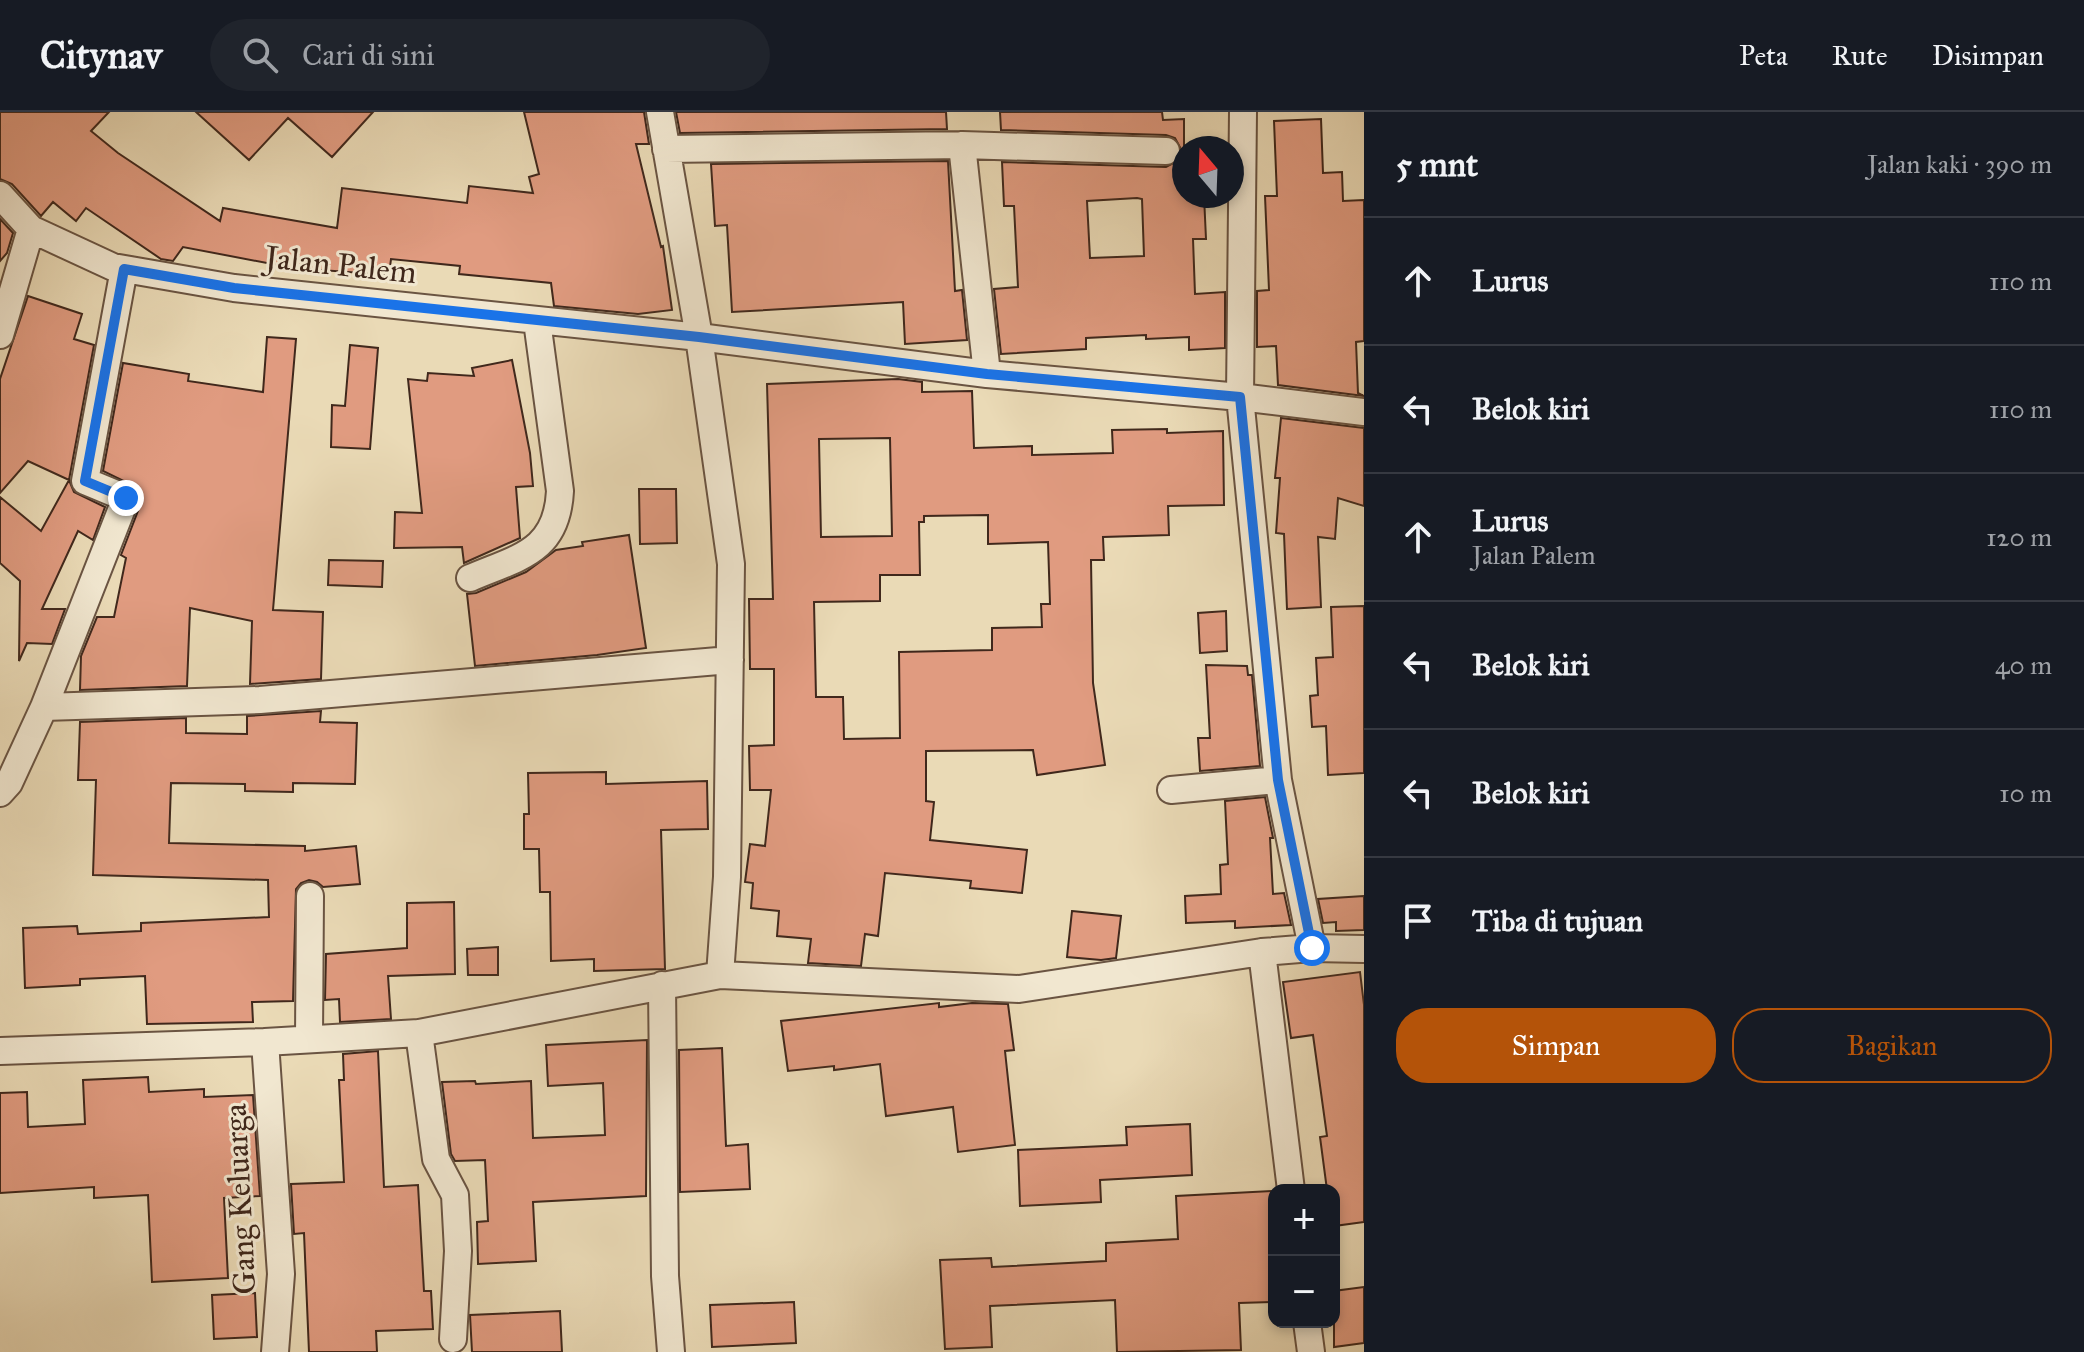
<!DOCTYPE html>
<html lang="id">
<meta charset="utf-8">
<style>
:root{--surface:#171b24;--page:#20242c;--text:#f1f3f6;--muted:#9ea1a6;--line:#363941;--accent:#b45309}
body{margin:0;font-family:"IM FELL Great Primer",serif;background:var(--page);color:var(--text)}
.controls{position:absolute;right:24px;bottom:24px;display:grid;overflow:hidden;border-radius:16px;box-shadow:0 4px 12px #0003}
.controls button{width:72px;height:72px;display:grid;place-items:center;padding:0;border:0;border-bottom:2px solid var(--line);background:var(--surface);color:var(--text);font:40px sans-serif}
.compass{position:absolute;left:1172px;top:24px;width:72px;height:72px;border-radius:50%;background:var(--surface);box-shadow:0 4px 12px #0003;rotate:341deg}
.stop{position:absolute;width:24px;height:24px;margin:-18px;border:6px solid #1a73e8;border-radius:50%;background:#fff}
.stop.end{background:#1a73e8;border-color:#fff;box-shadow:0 2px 8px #0008}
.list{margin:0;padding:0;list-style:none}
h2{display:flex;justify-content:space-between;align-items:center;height:104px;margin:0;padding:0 32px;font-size:34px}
h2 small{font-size:26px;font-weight:400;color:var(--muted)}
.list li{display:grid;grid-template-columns:52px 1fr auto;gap:24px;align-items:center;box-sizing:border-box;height:128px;padding:0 32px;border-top:2px solid var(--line)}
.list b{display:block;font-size:30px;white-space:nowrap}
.list p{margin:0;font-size:26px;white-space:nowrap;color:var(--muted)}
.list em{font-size:26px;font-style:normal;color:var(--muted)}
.actions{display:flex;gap:16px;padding:24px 32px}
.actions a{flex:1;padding:18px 0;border:2px solid var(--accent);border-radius:32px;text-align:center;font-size:28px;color:var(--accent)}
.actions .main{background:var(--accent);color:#fff}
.icon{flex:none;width:44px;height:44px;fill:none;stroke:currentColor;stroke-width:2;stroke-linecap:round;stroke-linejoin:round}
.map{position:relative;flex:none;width:1364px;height:1240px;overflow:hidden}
header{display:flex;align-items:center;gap:48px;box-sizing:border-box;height:112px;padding:0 40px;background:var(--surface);border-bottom:2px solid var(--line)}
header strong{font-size:38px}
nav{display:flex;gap:44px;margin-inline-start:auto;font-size:28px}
.search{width:560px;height:72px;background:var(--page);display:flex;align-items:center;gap:20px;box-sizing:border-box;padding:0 28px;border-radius:44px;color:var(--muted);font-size:30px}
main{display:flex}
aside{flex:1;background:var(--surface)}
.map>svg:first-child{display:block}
</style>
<header>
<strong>Citynav</strong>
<div class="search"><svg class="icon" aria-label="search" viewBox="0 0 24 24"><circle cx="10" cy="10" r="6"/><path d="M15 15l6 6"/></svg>Cari di sini</div>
<nav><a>Peta</a><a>Rute</a><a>Disimpan</a></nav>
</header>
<main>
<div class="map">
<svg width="1364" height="1240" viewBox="0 0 1364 1240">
<rect width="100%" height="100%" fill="#eadab6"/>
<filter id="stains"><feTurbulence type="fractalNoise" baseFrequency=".0025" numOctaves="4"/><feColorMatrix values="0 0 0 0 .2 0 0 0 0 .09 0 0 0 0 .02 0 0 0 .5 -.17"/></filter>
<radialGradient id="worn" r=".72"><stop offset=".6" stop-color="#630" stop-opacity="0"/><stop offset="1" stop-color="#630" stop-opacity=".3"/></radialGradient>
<path fill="#e09b80" stroke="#40281c" stroke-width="2" fill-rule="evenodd" d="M0 0H109L91 19 118 41 220 109 223 96 337 116 342 76 467 91 469 74 533 81 529 65 539 62 524 0H644L649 32H636L661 135 663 134 672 198 638 202 554 194 551 171 459 162 460 154 391 147 389 163 293 156 183 135 173 149 161 147 86 96 76 109 53 90 41 104 12 72 0 67Z
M196 0H373L332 45 288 6 249 48Z
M676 0H946L947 17 680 21Z
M1000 0H1162L1163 8 1184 7V84H1204L1206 127H1193L1195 182 1225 180V236L1189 238V225L1146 227V223L1086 226V237L1001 242 994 177 1018 175 1014 94H1004L1002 50 1166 55 1179 48 1182 39 1175 26 1166 23 1001 18ZM1137 86 1142 87 1144 144 1090 146 1087 89Z
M1321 7 1323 61 1342 60 1343 89 1364 88V229L1356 230 1358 281 1364 284 1278 273 1276 234 1257 235V179L1269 178 1265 84H1277L1274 9Z
M948 49 955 179 962 178 967 228 905 232 903 190 732 200 727 113 715 114 711 52Z
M0 107 13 121 7 141 0 149Z
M28 184 82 202 74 227 94 233 69 368 28 349 0 381V267Z
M267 225 296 227 273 498 323 500 321 567 250 572 252 509 190 496 187 574 80 578 81 544 97 505H114L126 446 121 443 141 391 142 383 138 376 103 359 123 251 189 262 188 269 263 280Z
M350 233 378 236 370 337 331 335 332 293 345 294Z
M512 248 530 341 533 374 516 375 520 426 464 451 462 435 394 436 395 400 422 401 408 267 427 269 428 261 474 264 472 256Z
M898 267 922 270V280L972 279 974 336 1032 334V343L1113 341 1112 318 1167 317V321L1223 319 1224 393 1168 394 1169 423 1103 425 1104 448H1091L1093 571 1105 653 1037 663 1033 638 926 639V689L934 690 930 728 1027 738 1022 781 970 776 971 769 885 761 878 824 865 822 861 854 808 851 811 827 777 824 779 799 751 796 753 771 745 770 750 732 765 734 771 678H750L749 634 774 633V557H750L749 487H773L767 272ZM890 326 892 424 821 425 819 327ZM988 403V432L1048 430 1050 492H1041L1042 515 992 516V538L899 540 900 626 844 627 843 585H816L814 490 880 489V463H920L919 410H924V404Z
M1281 306 1364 316V394L1338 386 1335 427 1318 425 1321 495 1287 497 1284 422 1276 421 1280 366H1275Z
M69 368 74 380 105 395 93 428 78 419 42 497H65L52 532 27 531 19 549 20 469 0 451V385L41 419Z
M639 377H676L677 431 640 432Z
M629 423 646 536 597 543 475 554 467 482 476 481 526 460 556 438 583 434 582 430Z
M329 448 383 449 382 475 328 473Z
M1364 494V661L1328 663 1326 614 1312 615 1310 584 1318 583 1316 546 1333 545 1331 495Z
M1226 499 1227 539 1200 541 1198 501Z
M1206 553 1247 554 1248 563H1252L1260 654 1200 659 1198 626H1210Z
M321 599 320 610 357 611 355 672 293 671V680L245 679V672L171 671 169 731 305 734V739L356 734 360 772 323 775 317 770 309 768 301 771 296 777 293 889 252 890 253 910 147 912 145 864 80 867V873L25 876 23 816 77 814 78 822 141 819V811L269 805 268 768 93 763 96 668H78L80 610 186 606V621L247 622V604Z
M606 660V672L707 669 708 717 661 718 665 857 594 859V847L551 849 550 780H540L539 737H524V702H529L528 661Z
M1265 685 1273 726H1270L1273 782 1284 781 1291 813 1235 816V809L1186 811 1185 784 1221 782 1220 753 1228 752 1225 689Z
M1364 784V818L1336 819V810L1323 811 1318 787Z
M454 790 455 862 388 864 391 907 340 910 339 887 325 888 326 842 407 836V791Z
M1072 799 1121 804 1116 846 1101 848 1067 845Z
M498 835V863H468L467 837Z
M1360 860 1364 893V1110L1334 1114V1078H1327L1320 1025 1327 1024 1313 923 1291 926 1283 870Z
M939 891V895L972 891 1008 892 1014 938 1005 939 1015 1033 958 1040 953 995 886 1004 880 952 834 958V954L788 959 781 909Z
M647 928 646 1084 533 1090 536 1149 478 1152 477 1110 488 1109 485 1048 455 1049 451 1042 442 970 475 969 476 972 531 969 533 1026 605 1023 603 971 548 974 546 933Z
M722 936 726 1034 748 1032 750 1077 680 1080 679 938Z
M378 939 384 1075 418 1073 424 1179H431L433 1217 376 1219 377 1240H309L304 1121 294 1122 291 1072 344 1070 339 968H344L343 942Z
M148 965 149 980 204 977V985L253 983 260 1084 224 1086 228 1166 152 1170 148 1083 94 1086V1075L0 1081V981L27 980 28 1015 85 1012 83 968Z
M1190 1012 1192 1063 1100 1068 1101 1090 1020 1094 1018 1038 1127 1033 1126 1015Z
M1274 1079V1190L1239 1191 1241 1238 1117 1240 1115 1188 990 1194 992 1235 945 1237 940 1148 991 1146 992 1155 1106 1149V1131L1178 1127 1176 1084Z
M1364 1175V1231L1334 1235V1179Z
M255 1181 257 1225 214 1227 212 1183Z
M794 1190 796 1231 712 1235 710 1193Z
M560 1199 562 1240H472L470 1203Z"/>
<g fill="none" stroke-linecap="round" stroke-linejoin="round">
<defs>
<path id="minor" d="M1243 0 1240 285 1278 668 1312 836
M962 33 987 262
M666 37 962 33 1166 39
M0 83 31 117 113 155 234 176 699 225 987 262 1240 285 1364 300
M124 157 85 369 126 386 44 595 260 588 730 548
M0 223 31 117
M470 466C519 445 557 440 560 379L537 209
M1171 678 1278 668
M0 681 9 671 44 595
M1262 840 1291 1078
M720 863 1019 877 1262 840 1312 836 1364 837
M662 873 665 1164 671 1240
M419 921 436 1047 455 1083 458 1139 453 1227
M309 926 310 784
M265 930 281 1162 275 1240
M0 939 265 930 419 921 720 863 727 765 731 452 699 225 660 0
M1307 1210 1311 1240"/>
</defs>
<use href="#minor" stroke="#6a5442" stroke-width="30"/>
<use href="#minor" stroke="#f1e7d0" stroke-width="26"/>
</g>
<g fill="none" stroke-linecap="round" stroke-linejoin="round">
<path stroke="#1a73e8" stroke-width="10" d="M126 386 85 369 124 157 234 176 699 225 987 262 1240 285 1278 668 1312 836"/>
</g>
<g text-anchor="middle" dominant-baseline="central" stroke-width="6" stroke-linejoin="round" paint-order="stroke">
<g font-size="32" fill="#40281c" stroke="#f1e7d0">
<text transform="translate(341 153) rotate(6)">Jalan Palem</text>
<text transform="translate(240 1087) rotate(-93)">Gang Keluarga</text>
</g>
</g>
<rect width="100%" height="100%" filter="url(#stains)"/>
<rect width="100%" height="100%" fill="url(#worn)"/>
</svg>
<div class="controls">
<button>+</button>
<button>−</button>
</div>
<svg class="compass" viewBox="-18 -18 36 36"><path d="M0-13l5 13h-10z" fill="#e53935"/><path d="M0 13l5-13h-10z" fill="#9ea1a6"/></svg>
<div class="stop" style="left:1312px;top:836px"></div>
<div class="stop end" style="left:126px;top:386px"></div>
</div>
<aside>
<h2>5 mnt<small>Jalan kaki · 390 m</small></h2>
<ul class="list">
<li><svg class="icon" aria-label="ahead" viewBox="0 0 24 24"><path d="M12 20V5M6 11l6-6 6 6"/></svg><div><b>Lurus</b></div><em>110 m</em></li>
<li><svg class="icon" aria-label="left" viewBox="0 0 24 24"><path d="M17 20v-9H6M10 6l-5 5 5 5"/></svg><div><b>Belok kiri</b></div><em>110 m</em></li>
<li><svg class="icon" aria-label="ahead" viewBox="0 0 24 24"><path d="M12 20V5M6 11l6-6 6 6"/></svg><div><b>Lurus</b><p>Jalan Palem</p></div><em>120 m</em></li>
<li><svg class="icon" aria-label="left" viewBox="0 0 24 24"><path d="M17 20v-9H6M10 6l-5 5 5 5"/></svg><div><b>Belok kiri</b></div><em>40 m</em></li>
<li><svg class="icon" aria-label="left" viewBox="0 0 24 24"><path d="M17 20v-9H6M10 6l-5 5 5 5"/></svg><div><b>Belok kiri</b></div><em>10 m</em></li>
<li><svg class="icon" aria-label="arrive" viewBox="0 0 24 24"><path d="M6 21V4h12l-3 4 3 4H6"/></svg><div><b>Tiba di tujuan</b></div></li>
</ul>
<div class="actions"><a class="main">Simpan</a><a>Bagikan</a></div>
</aside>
</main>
